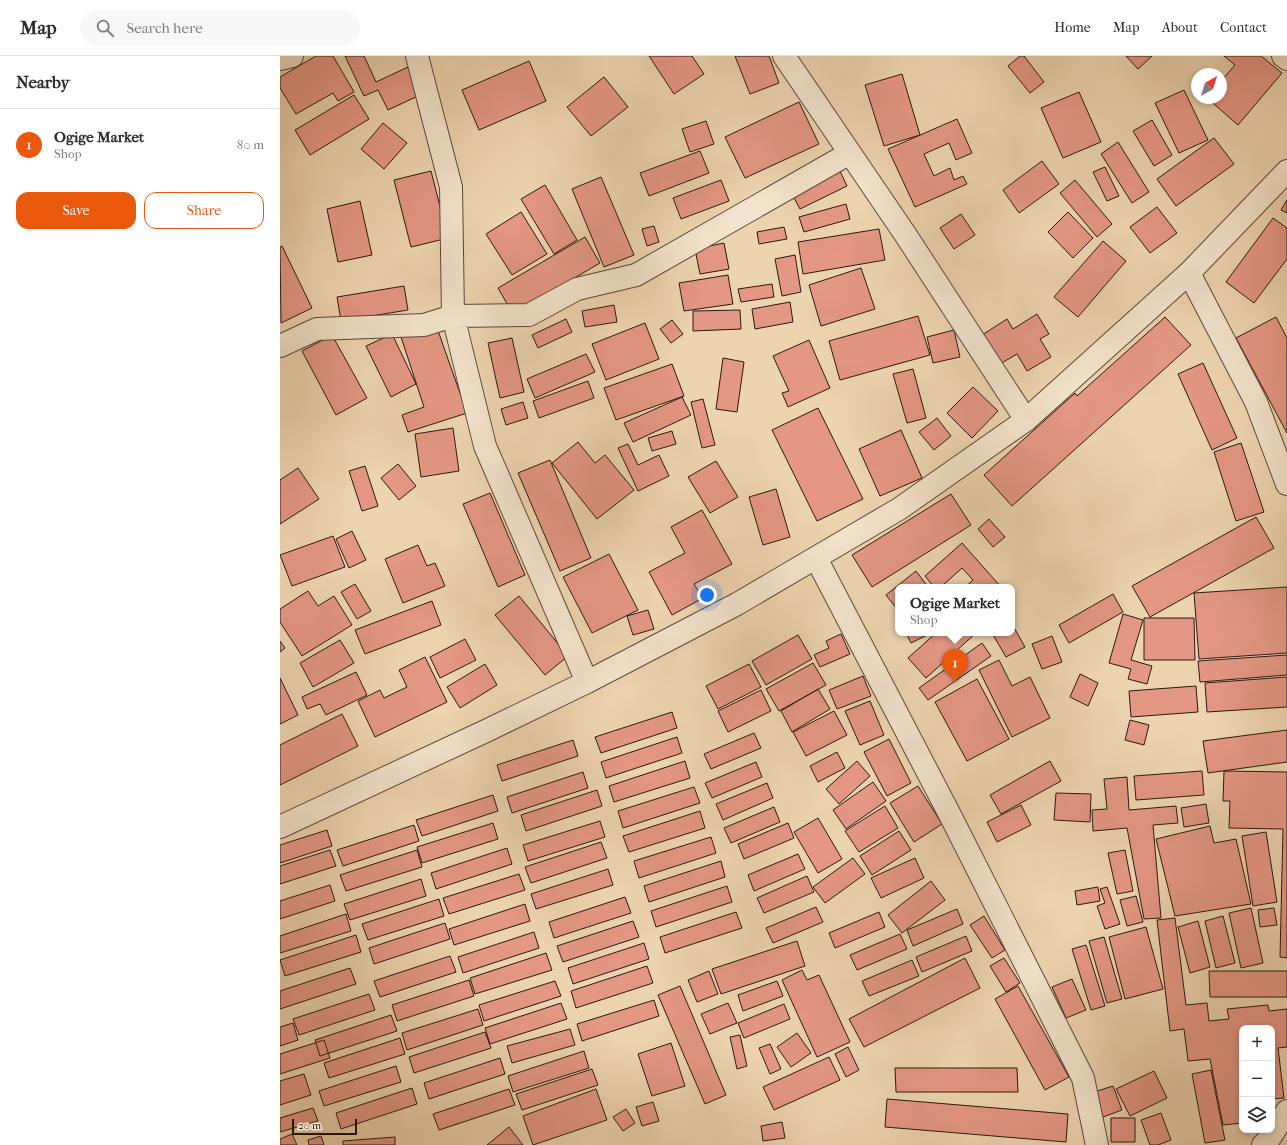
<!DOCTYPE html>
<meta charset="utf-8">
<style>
:root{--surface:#fff;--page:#f7f7f7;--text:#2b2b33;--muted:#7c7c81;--line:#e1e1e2;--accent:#ea580c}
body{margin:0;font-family:"IM FELL French Canon",serif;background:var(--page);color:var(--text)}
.controls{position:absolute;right:12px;bottom:12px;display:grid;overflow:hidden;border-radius:8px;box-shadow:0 2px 6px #0003}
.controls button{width:36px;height:36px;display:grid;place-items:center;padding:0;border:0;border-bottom:1px solid var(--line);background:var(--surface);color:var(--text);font:20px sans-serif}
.compass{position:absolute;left:911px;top:12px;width:36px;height:36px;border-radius:50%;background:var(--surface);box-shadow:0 2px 6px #0003;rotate:39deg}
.scale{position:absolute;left:12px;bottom:10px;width:65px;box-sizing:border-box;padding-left:4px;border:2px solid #2b1811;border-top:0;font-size:11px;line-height:14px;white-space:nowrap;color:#2b1811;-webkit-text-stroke:3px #f3e3cc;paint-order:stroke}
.you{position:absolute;left:427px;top:539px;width:14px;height:14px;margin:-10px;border:3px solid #fff;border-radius:50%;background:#1a73e8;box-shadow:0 0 0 6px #1a73e833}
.badge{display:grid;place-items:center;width:26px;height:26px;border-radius:50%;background:var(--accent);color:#fff;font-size:13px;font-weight:700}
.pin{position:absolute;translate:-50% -33px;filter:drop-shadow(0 1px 2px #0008)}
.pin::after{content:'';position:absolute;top:21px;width:14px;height:12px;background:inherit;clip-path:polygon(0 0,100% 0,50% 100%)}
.popup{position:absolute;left:615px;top:528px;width:120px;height:52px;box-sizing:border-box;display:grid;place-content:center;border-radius:8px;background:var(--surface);filter:drop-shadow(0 1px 3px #0005);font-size:13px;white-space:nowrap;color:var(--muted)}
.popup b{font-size:15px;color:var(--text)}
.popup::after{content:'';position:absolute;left:50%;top:100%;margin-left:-8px;border:8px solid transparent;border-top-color:var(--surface)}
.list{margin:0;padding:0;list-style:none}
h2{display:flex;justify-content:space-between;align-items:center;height:52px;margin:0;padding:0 16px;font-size:17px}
h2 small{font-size:13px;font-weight:400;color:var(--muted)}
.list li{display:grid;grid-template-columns:26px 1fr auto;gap:12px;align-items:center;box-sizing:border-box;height:72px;padding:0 16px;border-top:1px solid var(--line)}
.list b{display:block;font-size:15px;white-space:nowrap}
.list p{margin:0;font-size:13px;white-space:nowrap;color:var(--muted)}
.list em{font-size:13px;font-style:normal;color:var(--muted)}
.actions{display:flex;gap:8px;padding:12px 16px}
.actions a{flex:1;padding:9px 0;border:1px solid var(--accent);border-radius:12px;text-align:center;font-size:14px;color:var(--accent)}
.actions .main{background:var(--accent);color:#fff}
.icon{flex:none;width:22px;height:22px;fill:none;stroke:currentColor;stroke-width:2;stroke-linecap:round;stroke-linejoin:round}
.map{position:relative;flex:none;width:1007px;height:1089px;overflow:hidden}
header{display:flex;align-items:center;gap:24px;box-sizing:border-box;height:56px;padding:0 20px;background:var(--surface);border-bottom:1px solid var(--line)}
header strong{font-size:19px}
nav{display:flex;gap:22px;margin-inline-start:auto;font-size:14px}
.search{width:280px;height:36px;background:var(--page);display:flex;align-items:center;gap:10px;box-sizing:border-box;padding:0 14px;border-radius:22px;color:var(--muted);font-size:15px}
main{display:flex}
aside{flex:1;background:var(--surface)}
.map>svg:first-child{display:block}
</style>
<header>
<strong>Map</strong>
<div class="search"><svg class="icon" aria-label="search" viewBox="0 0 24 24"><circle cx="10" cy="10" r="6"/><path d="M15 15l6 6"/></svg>Search here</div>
<nav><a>Home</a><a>Map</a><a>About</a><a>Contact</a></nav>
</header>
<main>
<aside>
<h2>Nearby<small></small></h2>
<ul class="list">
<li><span class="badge">1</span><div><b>Ogige Market</b><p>Shop</p></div><em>80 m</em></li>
</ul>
<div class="actions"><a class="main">Save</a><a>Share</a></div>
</aside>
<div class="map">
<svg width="1007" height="1089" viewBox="0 0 1007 1089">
<rect width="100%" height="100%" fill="#edd4b0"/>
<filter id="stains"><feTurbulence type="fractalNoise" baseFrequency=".005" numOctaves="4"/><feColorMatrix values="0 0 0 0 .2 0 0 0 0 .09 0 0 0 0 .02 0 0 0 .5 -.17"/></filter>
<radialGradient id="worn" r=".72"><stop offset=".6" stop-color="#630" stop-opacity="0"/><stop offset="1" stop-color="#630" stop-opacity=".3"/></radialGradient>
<path fill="#e59785" stroke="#2b1811" d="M36 0H53L74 36 58 45 53 37 16 58 0 32V21Z
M65 0H84L96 26 128 11 140 39 108 54 98 34 84 40Z
M369 0H412L424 18 394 38Z
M455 0H489L499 27 470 38Z
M740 0H744L764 26 750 37 728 10Z
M846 0H872L858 13Z
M944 0H981L1002 17 958 69 927 42H941V25L955 9Z
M249 5 266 45 199 74 182 34Z
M622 18 640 79 604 90 585 29Z
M324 21 348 51 311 80 287 51Z
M904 34 928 84 899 97 875 47Z
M799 36 821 86 783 102 761 52Z
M74 39 89 63 30 99 15 74Z
M519 46 539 88 465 122 445 81Z
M677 63 692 97 676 104 669 87 644 98 654 120 670 112 674 124 683 120 687 128 635 151 608 93Z
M872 64 892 99 874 110 853 75Z
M426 65 434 88 410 96 402 73Z
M103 67 127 87 104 113 81 93Z
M934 82 954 108 896 150 877 123Z
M838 86 869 136 852 147 821 98Z
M420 95 429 117 369 140 360 117Z
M762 105 779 128 739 157 723 134Z
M825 111 839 140 827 145 813 116Z
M151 115 168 182 131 191 114 124Z
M560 115 567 130 520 153 512 138Z
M321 121 354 199 324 211 292 133Z
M441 124 449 145 401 163 393 142Z
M795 124 832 168 817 181 780 137Z
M265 129 297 184 274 198 241 143Z
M1007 144V157L1001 154Z
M80 145 92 199 58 206 47 153Z
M566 148 570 163 524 176 519 161Z
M877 151 897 177 870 197 850 171Z
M241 156 267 198 232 219 206 178Z
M788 156 813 182 793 202 768 176Z
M681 158 695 179 674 193 660 172Z
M993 162 1007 172V203L974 247 946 226Z
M374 170 379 186 367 190 362 173Z
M504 171 507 183 479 188 477 176Z
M599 173 605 204 523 218 518 186Z
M305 181 320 207 233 258 218 232Z
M823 185 846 205 798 261 774 241Z
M444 187 449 213 420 218 415 193Z
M2 190 32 252 1 267 0 191Z
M515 199 521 236 502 240 495 203Z
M581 212 595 253 541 270 529 229Z
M448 219 453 248 404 255 399 227Z
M492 228 494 241 461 246 458 233Z
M124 230 128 254 61 265 57 241Z
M510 246 513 266 475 273 472 253Z
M334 249 337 266 305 271 302 255Z
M460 254 461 273 413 275V255Z
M757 258 769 278 760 283 771 301 747 315 737 298 720 308 702 279 727 263 733 273Z
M638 260 650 299 560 324 549 285Z
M885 261 911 289 732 450 704 419 795 337 797 340Z
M996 261 1007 282V377L956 282Z
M286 263 292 276 258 292 252 279Z
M392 264 403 278 391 287 380 273Z
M365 267 379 303 326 324 312 288Z
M156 269 187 357 128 376 122 359 144 351 121 281Z
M674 274 680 301 653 307 647 281Z
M112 278 136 328 111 341 86 290Z
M52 279 87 342 56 359 22 295Z
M232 282 244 336 220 342 208 287Z
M529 284 550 332 508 351 502 337 509 335 493 300Z
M306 298 315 316 255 342 247 323Z
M443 302 464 306 457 356 436 353Z
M923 307 957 382 932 394 898 318Z
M392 308 404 340 336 364 324 332Z
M633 313 646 362 627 367 613 318Z
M308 325 314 342 259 362 253 345Z
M693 331 718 355 692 382 667 357Z
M402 341 411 359 353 386 344 367Z
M423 343 435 389 422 392 411 346Z
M243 346 248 362 226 369 221 353Z
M538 352 583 443 537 465 492 374Z
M657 362 671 380 654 394 639 376Z
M173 372 179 415 141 421 135 378Z
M621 374 642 422 600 440 579 393Z
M392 375 396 388 372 395 368 382Z
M298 386 315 407 325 399 354 434 317 463 272 407Z
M961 387 984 456 956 465 934 396Z
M348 388 358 409 379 399 389 420 358 435 338 392Z
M270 404 311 502 280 515 238 417Z
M436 405 458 441 430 457 408 421Z
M118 408 136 430 119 444 101 422Z
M85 410 98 450 82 455 69 415Z
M18 412 39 443 0 468V424Z
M496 433 510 481 483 489 469 441Z
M210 437 245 519 218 531 183 448Z
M671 438 691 469 592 531 572 499Z
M422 454 452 508 414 528 423 542 392 559 369 516 405 497 391 471Z
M976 461 994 492 870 561 852 530Z
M709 463 725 481 713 491 698 473Z
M72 475 86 504 69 512 56 483Z
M53 480 65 511 12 530 0 499Z
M682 487 721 531H685L693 524 682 512 661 531H654L645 520Z
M138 489 147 510 155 507 165 530 123 547 105 503Z
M329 498 358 554 312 577 283 521Z
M636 515 648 531H618V554L606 539Z
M75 528 91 555 77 563 61 536Z
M1007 531V597L919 603 914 537Z
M28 535 38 550 54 540 72 569 22 600 0 566V553Z
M833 538 843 556 789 587 779 569Z
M239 540 288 600 265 619 215 559Z
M152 545 161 569 85 598 75 574Z
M368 554 374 573 353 579 347 560Z
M843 558 863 564 851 604 872 610 867 628 848 623 851 613 829 607Z
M864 562H914L915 604H864Z
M732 568 745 591 726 601 712 577H732Z
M626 577H651L631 587Z
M656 577H696L646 622 628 602Z
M561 578 570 598 540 611 534 599 549 592 546 585Z
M518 579 532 603 486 629 472 605Z
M772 580 782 606 762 613 752 588Z
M185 583 196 604 160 622 150 601Z
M60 584 74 607 33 631 20 607Z
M0 585 5 592 0 596Z
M702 587 711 600 648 644 639 632Z
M1007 599V619L920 626 918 605Z
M145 601 167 646 95 681 78 645 100 634 104 642 127 631 119 614Z
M719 604 732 630 750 621 770 662 732 681 699 614Z
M533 607 546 629 499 655 486 633Z
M205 608 217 629 180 652 167 631Z
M469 608 481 631 438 653 426 630Z
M76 616 87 639 46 659 40 648 27 653 22 641Z
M800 618 818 627 808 650 790 641Z
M583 620 591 640 557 653 549 634Z
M1007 621V651L927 656 925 627Z
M0 622 18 659 0 668Z
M697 623 729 683 687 705 655 646Z
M916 630 918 656 851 661 849 635Z
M538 633 550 653 512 676 501 655Z
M481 634 491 655 448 676 438 655Z
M590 645 604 679 580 689 565 655Z
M554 655 567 679 526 700 513 676Z
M392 656 397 672 321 697 315 681Z
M62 658 78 690 0 729V689Z
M850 664 869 669 864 689 845 684Z
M1007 674V706L928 717 923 685Z
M474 677 481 692 431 713 424 698Z
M397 681 402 697 326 722 321 706Z
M609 683 631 727 607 740 584 696Z
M293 684 298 700 222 725 217 709Z
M557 696 565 712 538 726 530 710Z
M405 705 410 722 334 746 329 730Z
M577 705 590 720 559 748 546 733Z
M770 705 781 725 721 758 710 739Z
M476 706 482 721 432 742 425 727Z
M922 715 924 739 856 744 854 720Z
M944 715 1007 716V902L1000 901 1003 773 949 772 950 745H943Z
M303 716 308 732 232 757 227 741Z
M847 721 849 754 896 750 898 767 873 769 881 862 864 863 847 772 813 775 812 754 827 753 824 723Z
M593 726 606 745 566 773 553 754Z
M487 727 493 742 443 764 436 748Z
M638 730 662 768 634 786 610 747Z
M414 731 420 747 343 772 338 755Z
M317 734 322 750 246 775 241 759Z
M776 737 811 738 810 766 774 764Z
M213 739 218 755 142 780 136 764Z
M926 748 929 767 904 771 901 752Z
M741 749 751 769 717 786 707 766Z
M605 750 618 772 579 796 565 775Z
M494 751 500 766 451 787 444 772Z
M420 755 425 772 349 796 343 780Z
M538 762 562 803 538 817 514 776Z
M320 765 325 781 248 805 243 789Z
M213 767 218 783 142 807 137 791Z
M508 767 514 782 464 803 458 788Z
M134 769 139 785 63 810 57 794Z
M930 770 934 787 956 783 971 848 895 860 876 783Z
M47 774 52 790 0 807V789Z
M619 775 631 794 592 819 580 800Z
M986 776 997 846 973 850 962 780Z
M431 781 436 797 359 822 354 805Z
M321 786 327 802 251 827 245 811Z
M227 792 232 808 156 833 151 817Z
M50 794 56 810 0 828V810Z
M137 794 142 811 66 835 60 819Z
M845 794 853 835 837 838 828 797Z
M518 798 525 813 474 835 468 819Z
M573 802 585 818 545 847 533 831Z
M635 802 644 822 601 842 591 822Z
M441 805 445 821 369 846 364 830Z
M328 813 333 829 256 853 251 838Z
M239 818 245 834 169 858 163 842Z
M527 820 534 836 484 857 477 842Z
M141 823 146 840 70 864 64 848Z
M651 825 665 844 622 877 608 859Z
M50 829 55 845 0 863V845Z
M447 830 452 846 376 871 371 855Z
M818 831 820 845 797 849 795 835Z
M827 831 840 868 825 873 817 850 825 847 820 833Z
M856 840 863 866 847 870 840 844Z
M345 841 351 857 274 882 269 866Z
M159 843 164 860 88 884 82 868Z
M245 848 250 865 174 889 169 873Z
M536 851 543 866 493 887 486 872Z
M971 852 983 907 961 912 949 857Z
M994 852 997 869 980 871 978 854Z
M677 853 683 868 633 890 627 874Z
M456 856 462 872 385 897 380 881Z
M599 856 605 871 555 892 549 877Z
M66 858 71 875 0 897V880Z
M704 860 725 894 712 902 690 869Z
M943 860 955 907 936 912 925 865Z
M895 862 906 949 927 947 929 965 949 963 947 953 988 949 989 955 1007 953V991L998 992 1004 1042 992 1043V972H962V1067L943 1069 930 1003 908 1005 904 973 890 975 877 864Z
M353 865 359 881 283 906 277 890Z
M918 865 930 911 910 917 898 871Z
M165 867 170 883 94 908 89 892Z
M866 871 883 933 845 943 829 881Z
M254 876 259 892 183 917 178 901Z
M620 878 627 893 577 914 570 899Z
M76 879 81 896 5 920 0 904Z
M686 880 692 895 642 916 636 901Z
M824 881 842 943 827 947 809 885Z
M517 885 525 910 441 938 432 913Z
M364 887 369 903 293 928 288 912Z
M806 889 825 950 811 954 792 893Z
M266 897 272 914 195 938 190 922Z
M170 900 176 916 100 941 94 925Z
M685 902 700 932 584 991 569 963Z
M724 902 740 927 726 936 710 910Z
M632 904 639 920 589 940 582 925Z
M367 910 373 927 296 952 291 935Z
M70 912 76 928 0 953V935Z
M522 914 527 924 539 919 570 986 537 1001 502 924Z
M429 915 438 938 417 946 408 924Z
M929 915H1007V941H930Z
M792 923 806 954 786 962 772 931Z
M189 924 194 940 117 965 112 949Z
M275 925 281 940 204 965 199 949Z
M497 925 503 940 463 955 458 939Z
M400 930 446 1039 425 1048 378 939Z
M738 930 789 1021 765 1034 715 943Z
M89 938 95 954 19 979 13 963Z
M374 944 379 960 302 985 297 968Z
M281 947 287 963 210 988 205 972Z
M448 947 457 967 430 978 421 958Z
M504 948 510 963 464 982 458 967Z
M198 953 203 969 127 994 122 977Z
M111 959 117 975 40 1000 35 984Z
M13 967 18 984 0 990V971Z
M290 973 295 989 232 1007 227 990Z
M205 976 211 992 134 1017 129 1001Z
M517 977 531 997 511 1011 497 991Z
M460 979 467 1010 457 1013 450 981Z
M120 982 125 998 49 1022 44 1007Z
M44 984 50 1002 0 1018V998Z
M391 987 405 1030 372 1040 358 998Z
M490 988 501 1013 490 1018 479 992Z
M568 991 579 1014 566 1021 555 998Z
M304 995 309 1012 233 1036 228 1020Z
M549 1001 560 1024 494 1054 483 1031Z
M220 1002 225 1018 149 1043 144 1027Z
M116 1010 121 1026 44 1050 39 1035Z
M615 1012H737L738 1036H616Z
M312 1013 318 1029 242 1054 236 1038Z
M931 1014 945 1084 925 1087 912 1018Z
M874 1015 887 1042 850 1060 836 1033Z
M24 1018 31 1039 0 1049V1025Z
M833 1030 842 1054 823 1061 814 1036Z
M132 1032 137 1048 61 1073 56 1057Z
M229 1033 235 1049 159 1074 153 1058Z
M316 1033 327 1064 253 1089 243 1060Z
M607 1043 788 1058 786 1086 605 1071Z
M373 1046 379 1065 362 1070 356 1051Z
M33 1052 38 1065 0 1076V1062Z
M346 1053 355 1067 343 1075 333 1061Z
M881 1057 891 1084 878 1089H870L861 1064Z
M831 1062H855V1086H831Z
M502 1066 505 1082 483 1085 481 1070Z
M229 1071 243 1089H207Z
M12 1078 17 1089H0V1083Z
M41 1080 44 1089H29L28 1084Z
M115 1081V1089H63V1085Z"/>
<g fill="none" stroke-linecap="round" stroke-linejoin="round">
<defs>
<path id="minor" d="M137 0 171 131 173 260 205 390 307 626
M504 0 625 178 746 364
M1003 0 1007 3
M0 3 12 0
M909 217 976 346 1007 428
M0 290 37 273 144 269 173 260 249 259 297 233 356 219 570 97
M536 502 670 759 803 1022 817 1089
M983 1089 989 1083 1007 1055"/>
<path id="tertiary" d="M0 771 208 674 307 626 457 548 619 453 746 364 909 217 1007 115"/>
</defs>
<use href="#minor" stroke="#5c4739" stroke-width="24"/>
<use href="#tertiary" stroke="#5c4739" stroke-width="24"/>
<use href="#minor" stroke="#f3e3cc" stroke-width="22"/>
<use href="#tertiary" stroke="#f3e3cc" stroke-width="22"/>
</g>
<rect width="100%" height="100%" filter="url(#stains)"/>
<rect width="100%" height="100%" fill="url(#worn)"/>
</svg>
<div class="controls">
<button>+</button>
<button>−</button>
<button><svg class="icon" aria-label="layers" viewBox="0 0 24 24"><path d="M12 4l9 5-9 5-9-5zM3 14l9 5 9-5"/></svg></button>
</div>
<svg class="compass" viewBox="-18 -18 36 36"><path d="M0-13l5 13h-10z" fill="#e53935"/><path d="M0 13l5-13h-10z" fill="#7c7c81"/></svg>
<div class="scale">20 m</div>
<div class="you"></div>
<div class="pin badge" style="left:675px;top:626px">1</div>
<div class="popup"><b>Ogige Market</b>Shop</div>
</div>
</main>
